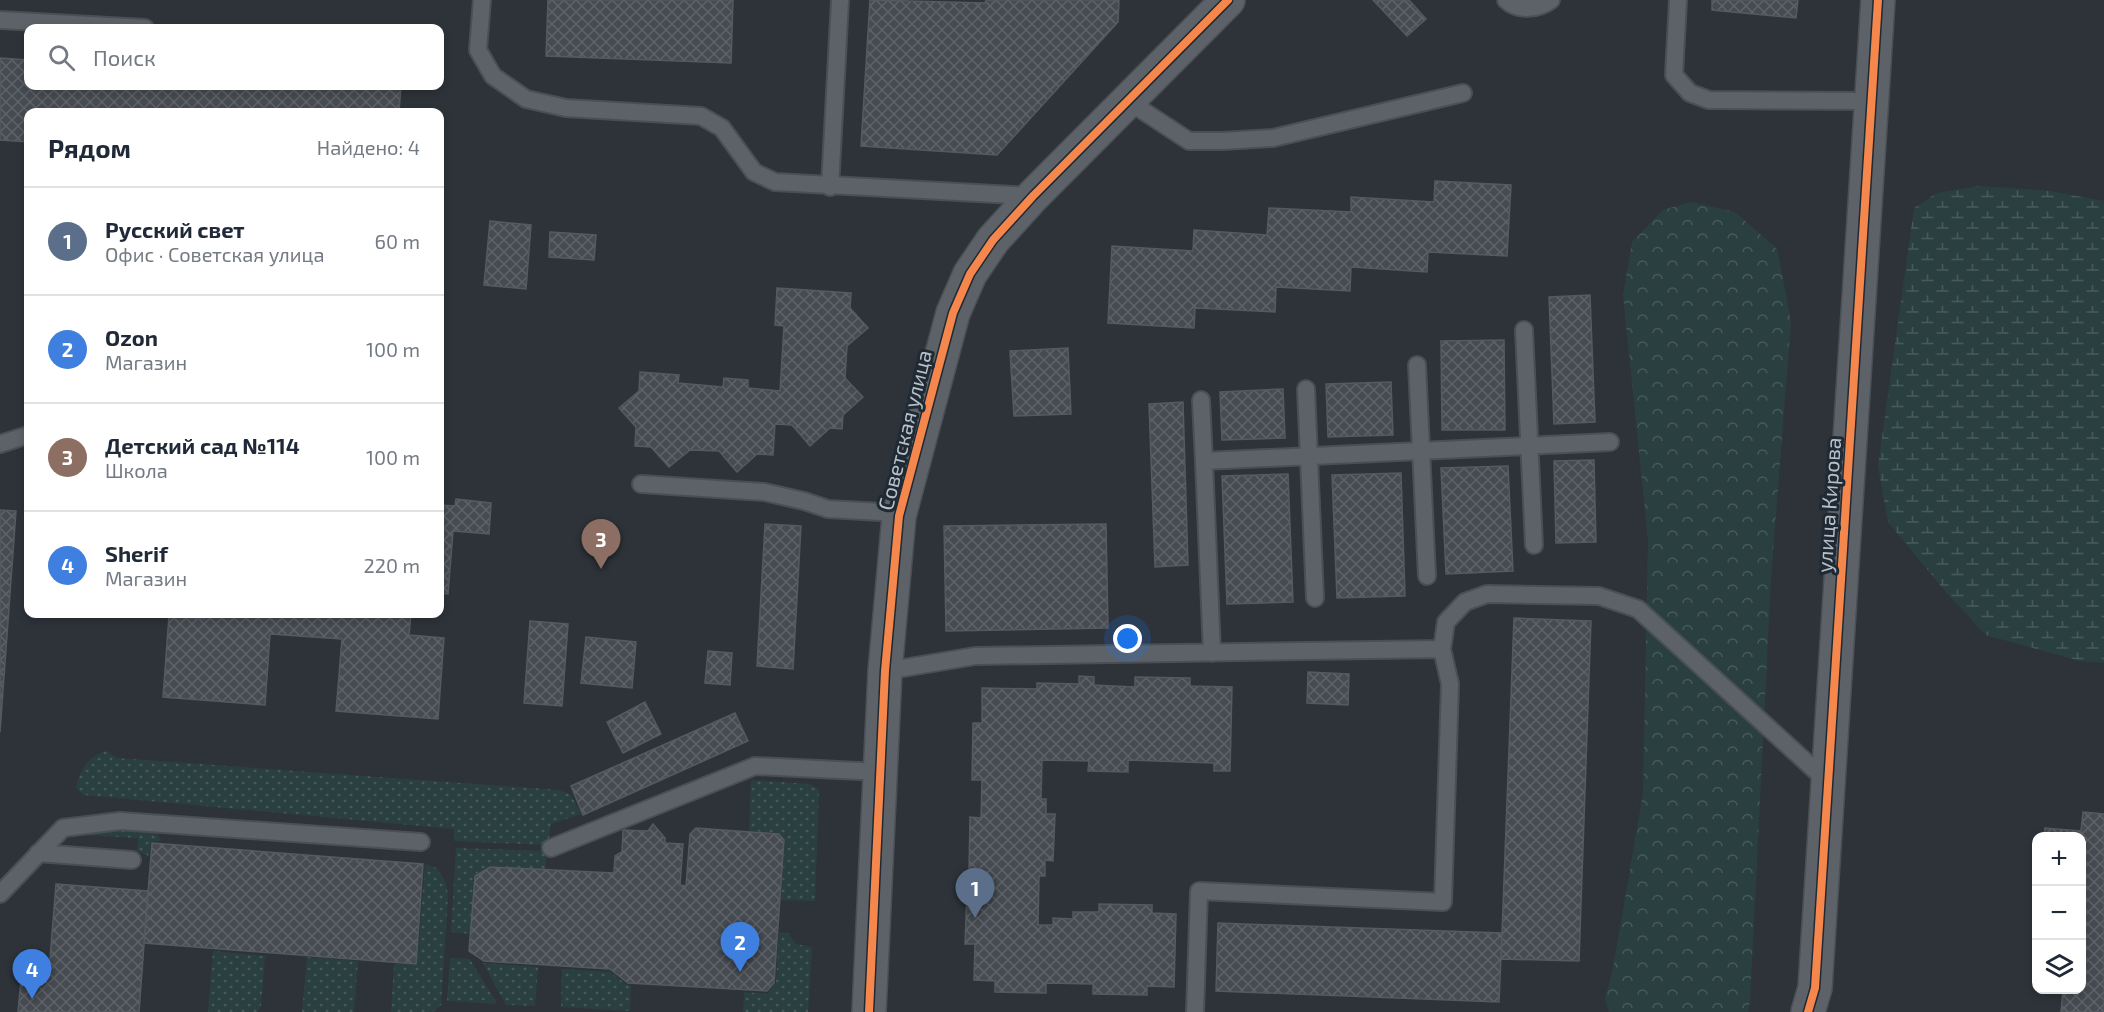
<!DOCTYPE html>
<html lang="ru">
<meta charset="utf-8">
<style>
:root{--surface:#fff;--page:#f2f2f3;--text:#1f2937;--muted:#747a83;--line:#e0e1e3;--accent:#ea580c}
body{margin:0;font-family:"Exo 2",sans-serif;background:var(--page);color:var(--text)}
.controls{position:absolute;right:18px;bottom:18px;display:grid;overflow:hidden;border-radius:12px;box-shadow:0 3px 9px #0003}
.controls button{width:54px;height:54px;display:grid;place-items:center;padding:0;border:0;border-bottom:2px solid var(--line);background:var(--surface);color:var(--text);font:30px sans-serif}
.you{position:absolute;left:1128px;top:639px;width:21px;height:21px;margin:-15px;border:4px solid #fff;border-radius:50%;background:#1a73e8;box-shadow:0 0 0 9px #1a73e833}
.badge{display:grid;place-items:center;width:39px;height:39px;border-radius:50%;background:var(--accent);color:#fff;font-size:20px;font-weight:700}
.pin{position:absolute;translate:-50% -50px;filter:drop-shadow(0 2px 3px #0008)}
.pin::after{content:'';position:absolute;top:32px;width:21px;height:18px;background:inherit;clip-path:polygon(0 0,100% 0,50% 100%)}
.list{margin:0;padding:0;list-style:none}
h2{display:flex;justify-content:space-between;align-items:center;height:78px;margin:0;padding:0 24px;font-size:26px}
h2 small{font-size:20px;font-weight:400;color:var(--muted)}
.list li{display:grid;grid-template-columns:39px 1fr auto;gap:18px;align-items:center;box-sizing:border-box;height:108px;padding:0 24px;border-top:2px solid var(--line)}
.list b{display:block;font-size:22px;white-space:nowrap}
.list p{margin:0;font-size:20px;white-space:nowrap;color:var(--muted)}
.list em{font-size:20px;font-style:normal;color:var(--muted)}
.icon{flex:none;width:33px;height:33px;fill:none;stroke:currentColor;stroke-width:2;stroke-linecap:round;stroke-linejoin:round}
.map{position:relative;flex:none;width:2104px;height:1012px;overflow:hidden}
.search{position:absolute;background:var(--surface);box-shadow:0 3px 9px #0003;left:24px;top:24px;width:420px;height:66px;display:flex;align-items:center;gap:15px;box-sizing:border-box;padding:0 21px;border-radius:12px;color:var(--muted);font-size:22px}
.panel{position:absolute;background:var(--surface);box-shadow:0 3px 9px #0003;left:24px;top:108px;width:420px;height:510px;border-radius:12px}
.map>svg:first-child{display:block}
</style>
<div class="map">
<svg width="2104" height="1012" viewBox="0 0 2104 1012">
<defs>
<pattern id="grass-dots" width="8" height="8" patternUnits="userSpaceOnUse" patternTransform="scale(1.5)"><rect width="8" height="8" fill="#2a4040"/><path d="M2 2h.1M6 6h.1" fill="none" stroke="#475a5a" stroke-width="1.8" stroke-linecap="round"/></pattern>
<pattern id="forest-crowns" width="20" height="18" patternUnits="userSpaceOnUse" patternTransform="scale(1.5)"><rect width="20" height="18" fill="#2a4040"/><path d="M2 6a3 3 0 1 1 6 0M12 15a3 3 0 1 1 6 0" fill="none" stroke="#475a5a"/></pattern>
<pattern id="wetland-marsh" width="20" height="14" patternUnits="userSpaceOnUse" patternTransform="scale(1.5)"><rect width="20" height="14" fill="#2a4040"/><path d="M1 5h8M5 5V1M11 12h8M15 12V8" fill="none" stroke="#475a5a"/></pattern>
<pattern id="building-cross-hatch" width="8" height="8" patternUnits="userSpaceOnUse" patternTransform="scale(1.5)"><rect width="8" height="8" fill="#464b51"/><path d="M0 0l8 8M0 8l8-8" fill="none" stroke="#5e6369"/></pattern>
</defs>
<rect width="100%" height="100%" fill="#2d3339"/>
<path fill="url(#grass-dots)" d="M107 751 117 758 559 790 571 795 581 814 551 824 548 845 454 841V829L84 795 76 788C78 772 90 754 107 751Z
M751 780 809 784 819 789 815 901 781 900 785 840 780 833 749 831Z
M117 824 156 831 161 841H151L149 856 137 851 138 838 64 834Z
M456 848 546 851V869L490 866 474 875 470 934 451 932Z
M425 864 437 868 446 883 448 896 441 1005 433 1012H391L394 964 417 965Z
M779 932 788 933 796 944 812 947 808 1012H743L744 992 767 994 776 983Z
M213 951 265 956 261 1006 257 1012H208Z
M307 957 358 961 354 1012H302Z
M450 958 470 959 497 1004 447 1001Z
M483 963 538 967 535 1006 506 1005Z
M562 969 610 972 627 985H631L630 1011 561 1007Z"/>
<path fill="url(#forest-crowns)" d="M1691 202 1735 212 1777 249 1791 321 1771 578 1750 1001 1748 1012H1609L1605 999 1613 969 1643 793 1648 540 1623 295 1632 242 1663 210Z"/>
<path fill="url(#wetland-marsh)" d="M1980 186 2050 191 2104 201V663L2080 661 1986 635 1945 591 1888 522 1878 466 1914 208 1937 193Z"/>
<path fill="url(#building-cross-hatch)" stroke="#545a61" stroke-width="1.5" d="M548 0H733L731 63 546 56Z
M870 0 985 3 986 0H1119L1118 22 997 155 861 146Z
M1373 0H1409L1426 19 1407 36Z
M1712 0H1798L1796 18 1712 10Z
M0 58 28 60V86H401L399 112H28V142L0 140Z
M1435 181 1511 185 1507 256 1428 252 1427 272 1351 267 1350 291 1276 287 1275 312 1195 308 1194 328 1108 323 1112 246 1193 251 1194 230 1267 235 1269 208 1351 212V197L1434 202Z
M490 221 531 225 526 289 484 285Z
M550 232 596 235 594 260 549 257Z
M777 288 851 293 850 308 868 328 847 346 845 378 863 397 843 415 842 429 830 428 810 446 792 425 775 424 773 455 757 454 737 472 719 451 690 450 669 467 651 447 635 446 636 427 619 408 639 391 640 372 679 375 678 383 723 387 724 378 748 380V388L780 391 784 326 775 325Z
M1590 295 1595 422 1554 424 1549 297Z
M1504 340 1505 430H1442L1441 341Z
M1068 348 1071 414 1014 416 1010 351Z
M1391 382 1393 435 1328 437 1326 384Z
M1283 389 1285 438 1222 440 1220 392Z
M1183 402 1188 565 1155 567 1149 404Z
M1594 460 1596 542 1556 543 1554 461Z
M1508 466 1513 571 1446 574 1441 468Z
M1401 473 1405 596 1337 598 1332 475Z
M1288 474 1293 602 1227 604 1222 476Z
M456 499 491 503 489 534 453 531 448 594 440 593V505L455 506Z
M0 510 16 511 0 732Z
M765 524 801 526 793 669 757 666Z
M1106 524 1108 628 946 631 944 526Z
M205 614H411L409 635 444 638 438 719 336 711 342 639 270 634 265 705 163 697 169 616 204 619Z
M1514 618 1591 621 1579 961 1501 959Z
M530 621 568 624 562 706 524 703Z
M586 637 636 642 632 688 581 683Z
M708 651 732 653 730 685 705 683Z
M1308 672 1349 674 1348 705 1307 703Z
M1079 676 1094 677V685L1135 687V677L1190 678V686L1232 687 1230 771H1214V763L1128 760V772L1088 771 1089 761 1042 760 1041 799H1046V814H1055L1053 861 1045 860V876H1039L1038 925H1053V918L1073 919V912H1099V904L1152 905V913L1176 914 1174 987 1147 986V995L1093 994V984L1046 983V993L995 992V981L974 980 975 944H965L967 894H979V874L969 873 970 817 981 818 982 780H972L973 723H982V688L1037 689V683L1079 684Z
M645 702 661 734 623 753 607 722Z
M735 713 748 741 583 815 571 786Z
M2083 812 2104 814V1012H2061L2063 990H2082V836H2044L2045 828 2081 831Z
M653 824 665 838V843L683 844 680 885 686 886 690 834 696 828 779 834 784 840 774 983 767 991 628 983 610 969 484 961 469 951 475 876 490 867 614 873 615 856 622 852 623 830 648 831Z
M152 843 423 864 416 964 144 943Z
M56 884 148 891 139 1012H18L22 969 49 971Z
M1218 923 1502 933 1499 1002 1216 991Z"/>
<g fill="none" stroke-linecap="round" stroke-linejoin="round">
<defs>
<path id="service" d="M482 0 478 50 493 76 526 99 566 108 701 116 722 128 754 172 775 182 1032 196
M1506 0C1518 12 1539 9 1551 0
M1678 0 1674 75 1690 93 1709 100 1872 101
M0 20 145 28
M1128 101 1189 141H1223L1273 138 1463 93
M830 187 840 0
M1524 330 1534 545
M1417 365 1427 576
M1306 389 1315 598
M1201 400 1204 461 1610 442
M0 444 28 435
M1204 461 1212 653
M641 484 764 492 804 501 828 509 899 513
M885 671 975 656 1442 649 1446 622 1465 602 1487 594 1599 596 1638 609 1827 781
M551 848 755 766 880 772
M38 853 132 860
M0 894 63 828 120 821 421 842
M1195 1012 1199 891 1443 902 1450 684 1442 649"/>
<path id="minor" d="M869 1012 885 671 899 516 953 313 970 274 993 240 1033 196 1228 0"/>
<path id="tertiary" d="M1808 1012 1815 988 1878 0"/>
</defs>
<use href="#service" stroke="#4a4f54" stroke-width="20"/>
<use href="#minor" stroke="#4a4f54" stroke-width="36"/>
<use href="#tertiary" stroke="#4a4f54" stroke-width="36"/>
<use href="#service" stroke="#5d6268" stroke-width="16"/>
<use href="#minor" stroke="#5d6268" stroke-width="33"/>
<use href="#tertiary" stroke="#5d6268" stroke-width="33"/>
<defs>
<path id="cycleway" d="M869 1012 885 671 899 516 953 313 970 274 993 240 1033 196 1228 0
M1808 1012 1815 988 1878 0"/>
</defs>
<use href="#cycleway" stroke="#202a34" stroke-width="11"/>
<use href="#cycleway" stroke="#f5874c" stroke-width="8"/>
</g>
<g text-anchor="middle" dominant-baseline="central" stroke-width="6" stroke-linejoin="round" paint-order="stroke">
<g font-size="21" fill="#b7c0c9" stroke="#202a34">
<text transform="translate(904 430) rotate(-76)">Советская улица</text>
<text transform="translate(1828 505) rotate(-86)">улица Кирова</text>
</g>
</g>
</svg>
<div class="controls">
<button>+</button>
<button>−</button>
<button><svg class="icon" aria-label="layers" viewBox="0 0 24 24"><path d="M12 4l9 5-9 5-9-5zM3 14l9 5 9-5"/></svg></button>
</div>
<div class="you"></div>
<div class="pin badge" style="left:975px;top:918px;background:#5c6f8a">1</div>
<div class="pin badge" style="left:740px;top:972px;background:#3f7fe0">2</div>
<div class="pin badge" style="left:601px;top:569px;background:#8d6e63">3</div>
<div class="pin badge" style="left:32px;top:999px;background:#3f7fe0">4</div>
<div class="search"><svg class="icon" aria-label="search" viewBox="0 0 24 24"><circle cx="10" cy="10" r="6"/><path d="M15 15l6 6"/></svg>Поиск</div>
<section class="panel">
<h2>Рядом<small>Найдено: 4</small></h2>
<ul class="list">
<li><span class="badge" style="background:#5c6f8a">1</span><div><b>Русский свет</b><p>Офис · Советская улица</p></div><em>60 m</em></li>
<li><span class="badge" style="background:#3f7fe0">2</span><div><b>Ozon</b><p>Магазин</p></div><em>100 m</em></li>
<li><span class="badge" style="background:#8d6e63">3</span><div><b>Детский сад №114</b><p>Школа</p></div><em>100 m</em></li>
<li><span class="badge" style="background:#3f7fe0">4</span><div><b>Sherif</b><p>Магазин</p></div><em>220 m</em></li>
</ul>
</section>
</div>
